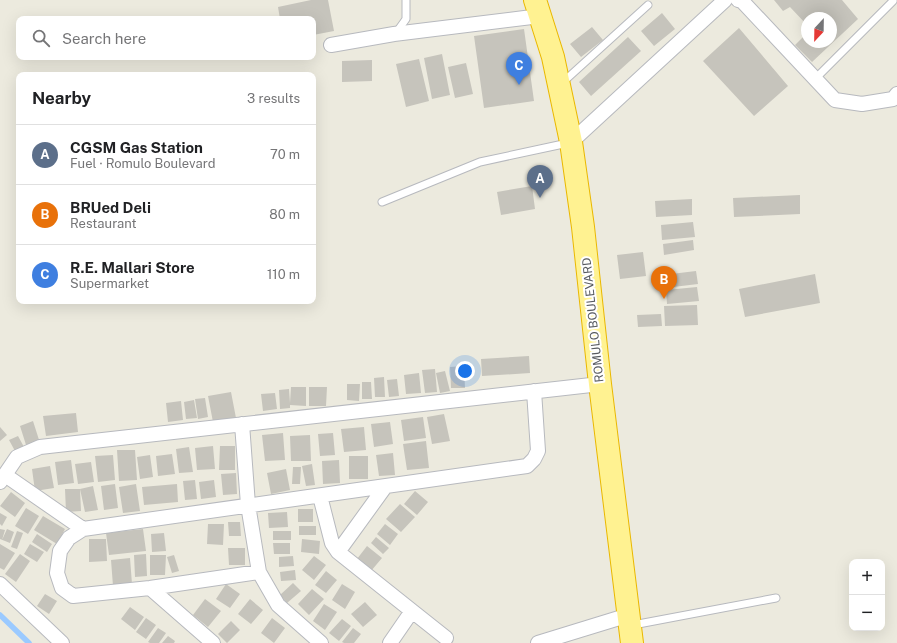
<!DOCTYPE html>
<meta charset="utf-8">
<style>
:root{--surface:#fff;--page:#f6f6f6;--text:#202124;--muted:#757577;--line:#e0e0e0;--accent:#1a73e8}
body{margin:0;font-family:"Public Sans",sans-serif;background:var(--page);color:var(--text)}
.controls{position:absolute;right:12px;bottom:12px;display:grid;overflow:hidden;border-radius:8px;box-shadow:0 4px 16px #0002}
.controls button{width:36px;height:36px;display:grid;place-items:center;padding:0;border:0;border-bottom:1px solid var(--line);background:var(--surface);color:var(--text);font:20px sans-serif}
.compass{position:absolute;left:801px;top:12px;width:36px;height:36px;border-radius:50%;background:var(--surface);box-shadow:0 4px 16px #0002;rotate:202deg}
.you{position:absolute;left:465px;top:371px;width:14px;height:14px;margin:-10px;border:3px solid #fff;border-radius:50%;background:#1a73e8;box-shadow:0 0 0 6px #1a73e833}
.badge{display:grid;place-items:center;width:26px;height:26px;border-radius:50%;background:var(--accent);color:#fff;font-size:13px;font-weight:700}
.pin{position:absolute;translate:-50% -33px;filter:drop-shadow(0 1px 2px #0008)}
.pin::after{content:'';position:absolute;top:21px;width:14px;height:12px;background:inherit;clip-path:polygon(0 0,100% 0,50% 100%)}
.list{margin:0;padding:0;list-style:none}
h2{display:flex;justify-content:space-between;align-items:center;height:52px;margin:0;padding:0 16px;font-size:17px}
h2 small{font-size:13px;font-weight:400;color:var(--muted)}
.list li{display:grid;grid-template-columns:26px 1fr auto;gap:12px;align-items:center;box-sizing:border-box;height:60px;padding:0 16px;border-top:1px solid var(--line)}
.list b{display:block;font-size:15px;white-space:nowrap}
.list p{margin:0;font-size:13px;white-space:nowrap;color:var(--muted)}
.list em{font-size:13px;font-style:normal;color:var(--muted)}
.icon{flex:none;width:22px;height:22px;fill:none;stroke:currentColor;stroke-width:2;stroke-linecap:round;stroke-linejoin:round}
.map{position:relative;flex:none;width:897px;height:643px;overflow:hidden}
.search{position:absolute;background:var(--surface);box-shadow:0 4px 16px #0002;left:16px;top:16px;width:300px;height:44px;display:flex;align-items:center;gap:10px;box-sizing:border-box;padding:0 14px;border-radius:8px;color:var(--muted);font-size:15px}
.panel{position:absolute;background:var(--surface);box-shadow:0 4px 16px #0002;left:16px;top:72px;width:300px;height:232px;border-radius:8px}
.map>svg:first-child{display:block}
</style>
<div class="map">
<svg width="897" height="643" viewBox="0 0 897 643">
<rect width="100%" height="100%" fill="#eceade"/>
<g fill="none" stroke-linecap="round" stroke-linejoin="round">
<path stroke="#9bcaff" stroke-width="5.5" d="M0 615 29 643"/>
</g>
<path fill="#c6c4bc" d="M311 0H328L334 31 313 35V19H280L278 7Z
M774 0H842L858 19 812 62 795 45 807 33V42H831V18H807V25L790 7 783 11Z
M662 13 675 29 654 46 641 31Z
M592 27 603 40 581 57 570 44Z
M739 28 788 86 754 116 703 61Z
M524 29 534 101 484 108 474 36Z
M628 37 641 51 591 96 579 82Z
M442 54 450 95 432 99 424 58Z
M419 59 429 101 406 107 396 64Z
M372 60V81L342 82V61Z
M466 63 473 94 455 98 448 67Z
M532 186 535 209 501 215 497 192Z
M800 195V214L734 217 733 198Z
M692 199V215L656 217 655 201Z
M693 222 695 237 662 240 661 225Z
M693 240 694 250 664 255 663 244Z
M643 252 646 276 620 279 617 255Z
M696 271 698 284 665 288 663 275Z
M815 274 820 303 745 317 739 289Z
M697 287 699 301 667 304 666 290Z
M697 305 698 325 665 326 664 306Z
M661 314 662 326 638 327 637 315Z
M529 356 530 373 482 376 481 359Z
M464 366 465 388H451L450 367Z
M435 369 437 392 425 393 422 370Z
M445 371 450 391 440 393 436 373Z
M419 373 421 393 406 394 404 375Z
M384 377 385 397H375L374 378Z
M397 379 399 396 389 397 387 380Z
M362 382H371L372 399H362Z
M347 384H360L359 401 347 400Z
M291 387H306V406L290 405V408L280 409 279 390 289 389 290 403Z
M309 387H327L326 406H309Z
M231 392 236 418 213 422 208 396Z
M275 393 277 409 263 411 261 394Z
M205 398 208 417 198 419 195 399Z
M194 400 197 418 186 419 184 402Z
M181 401 183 420 168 422 166 403Z
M76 413 78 432 46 436 43 416Z
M444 414 450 441 432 444 427 417Z
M423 417 426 438 404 441 401 420Z
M33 421 40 443 27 448 20 426Z
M390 422 393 444 374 447 371 424Z
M0 427 7 435 0 441Z
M364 427 366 450 344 452 341 429Z
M283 433 285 460 265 461 262 435Z
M333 433 335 455 320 456 318 434Z
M310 435 311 461H291L290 436Z
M18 436 24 447 15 451 9 440Z
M426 441 429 468 407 470 403 444Z
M213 446 215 469 197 470 195 448Z
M220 446H235V470H219Z
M189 447 193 472 179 473 176 449Z
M117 450H135L137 480 119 481Z
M393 453 395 475 379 476 376 455Z
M172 454 175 474 158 476 156 456Z
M113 455 115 480 98 482 95 456Z
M150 455 153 477 140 479 137 457Z
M349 456H368V479H349Z
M71 460 74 483 58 485 55 462Z
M339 460 340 483 323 484 322 461Z
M91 462 94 482 78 484 75 464Z
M312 464 315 485 306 486 302 466Z
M50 466 54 488 35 491 32 469Z
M293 467H301L300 484H292Z
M286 469 290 490 271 494 267 473Z
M236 473 237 494 223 495 221 474Z
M195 480 197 499 185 500 183 481Z
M214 480 216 497 201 499 199 482Z
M115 484 118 508 104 510 101 486Z
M136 484 140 511 123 513 119 487Z
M177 484 178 502 144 505 142 487Z
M93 486 98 510 85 512 80 489Z
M65 489H80L81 511 66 512Z
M415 491 428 502 417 515 404 504Z
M11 492 25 503 15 517 0 506Z
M400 504 415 517 401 532 386 519Z
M26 508 39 516 28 534 15 526Z
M298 509H313V522H298Z
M287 512 288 527 269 528 268 513Z
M0 513 7 517 2 526 0 524Z
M43 516 65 529 57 544 34 530Z
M228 522H240L241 536H229Z
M208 524H224L223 545 207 544Z
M385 524 398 534 390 545 377 534Z
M299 526H316V535H299Z
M0 529 5 530 2 540 7 529 14 532 10 543 0 539Z
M143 529 146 551 109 555 106 533Z
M17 531 23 533 17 549 11 547Z
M273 531H291V540H273Z
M164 533 166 551 152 552 151 534Z
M37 534 52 544 47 552 32 542Z
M376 537 389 548 383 554 371 543Z
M89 539H106L107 561 89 562Z
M302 539 320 541 319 554 301 552Z
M273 543H290V554H274Z
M0 544 15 553 4 570 0 568Z
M30 544 44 552 37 562 24 554Z
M367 546 382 558 371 571 357 559Z
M228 548H245V565H229Z
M20 554 30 561 16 582 5 574Z
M146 554 147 576 135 577 134 555Z
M150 555H166L165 575H150Z
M174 555 179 571 172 573 167 557Z
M293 556 294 566 279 567V557Z
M314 556 326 565 314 580 302 570Z
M130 558 132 584 113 586 111 560Z
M295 570 296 580 281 581 280 572Z
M326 571 337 580 326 593 315 585Z
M293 583 301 591 287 603 280 595Z
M226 584 240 594 230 608 216 599Z
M342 584 355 592 345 609 332 600Z
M312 589 324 599 309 615 298 604Z
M45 594 57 601 49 614 37 606Z
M205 599 221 611 208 627 193 615Z
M250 599 263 610 251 624 238 614Z
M365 602 377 615 363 627 351 614Z
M324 604 337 612 325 630 313 621Z
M130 607 144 617 135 630 121 619Z
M146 618 156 625 146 639 136 632Z
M272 618 285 628 274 643 261 633Z
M342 619 351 626 339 641 329 633Z
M231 621 240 630 227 643 218 634Z
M158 628 166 633 159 643H150L148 642Z
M353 628 361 634 354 643H344L342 642Z
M168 636 175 641 174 643H162Z"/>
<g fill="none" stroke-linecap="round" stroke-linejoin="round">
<defs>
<path id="service" d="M396 33 406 19V0
M816 78 893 1
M562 83 648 5
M382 202 480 162 568 143
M633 625 776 598"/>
<path id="minor" d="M738 0 742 1 835 100 862 104 893 99 897 94
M331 45 394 34 540 16
M571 142 725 0
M242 424 248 505 259 572 278 605 321 643
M5 475 83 529
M0 482 17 457 40 447 600 384
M320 496 332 543 338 552 412 611 390 643
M338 552 385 487
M259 572 150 588 73 596 62 588 57 573 60 551 69 538 83 529C231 507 379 488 527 466L534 459 538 451 534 391
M0 584 62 643
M150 588 213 643
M412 611 446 638
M538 643 629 615"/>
<path id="trunk" d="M535 0 553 57 571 142 583 227 600 384 632 643"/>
</defs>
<use href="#service" stroke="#b7b9be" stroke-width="9"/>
<use href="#minor" stroke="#b7b9be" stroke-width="16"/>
<use href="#trunk" stroke="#eab800" stroke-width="24"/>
<use href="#service" stroke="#fff" stroke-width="7"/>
<use href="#minor" stroke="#fff" stroke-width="14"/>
<use href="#trunk" stroke="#fff291" stroke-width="22"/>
</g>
<g text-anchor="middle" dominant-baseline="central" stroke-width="4" stroke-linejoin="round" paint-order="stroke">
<g font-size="12" fill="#585b60" stroke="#fff">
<text transform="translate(593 320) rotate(-96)">ROMULO BOULEVARD</text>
</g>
</g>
</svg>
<div class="controls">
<button>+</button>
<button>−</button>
</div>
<svg class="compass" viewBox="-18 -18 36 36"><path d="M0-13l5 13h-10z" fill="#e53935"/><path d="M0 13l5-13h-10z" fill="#757577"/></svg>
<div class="you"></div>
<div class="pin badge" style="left:540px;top:198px;background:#5c6f8a">A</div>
<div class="pin badge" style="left:664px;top:299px;background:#e8710a">B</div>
<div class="pin badge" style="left:519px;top:85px;background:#3f7fe0">C</div>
<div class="search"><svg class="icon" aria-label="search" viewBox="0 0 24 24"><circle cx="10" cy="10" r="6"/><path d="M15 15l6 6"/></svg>Search here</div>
<section class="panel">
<h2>Nearby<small>3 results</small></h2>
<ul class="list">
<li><span class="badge" style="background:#5c6f8a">A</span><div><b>CGSM Gas Station</b><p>Fuel · Romulo Boulevard</p></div><em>70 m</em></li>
<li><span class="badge" style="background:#e8710a">B</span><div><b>BRUed Deli</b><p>Restaurant</p></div><em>80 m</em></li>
<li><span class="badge" style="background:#3f7fe0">C</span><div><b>R.E. Mallari Store</b><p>Supermarket</p></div><em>110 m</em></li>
</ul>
</section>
</div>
